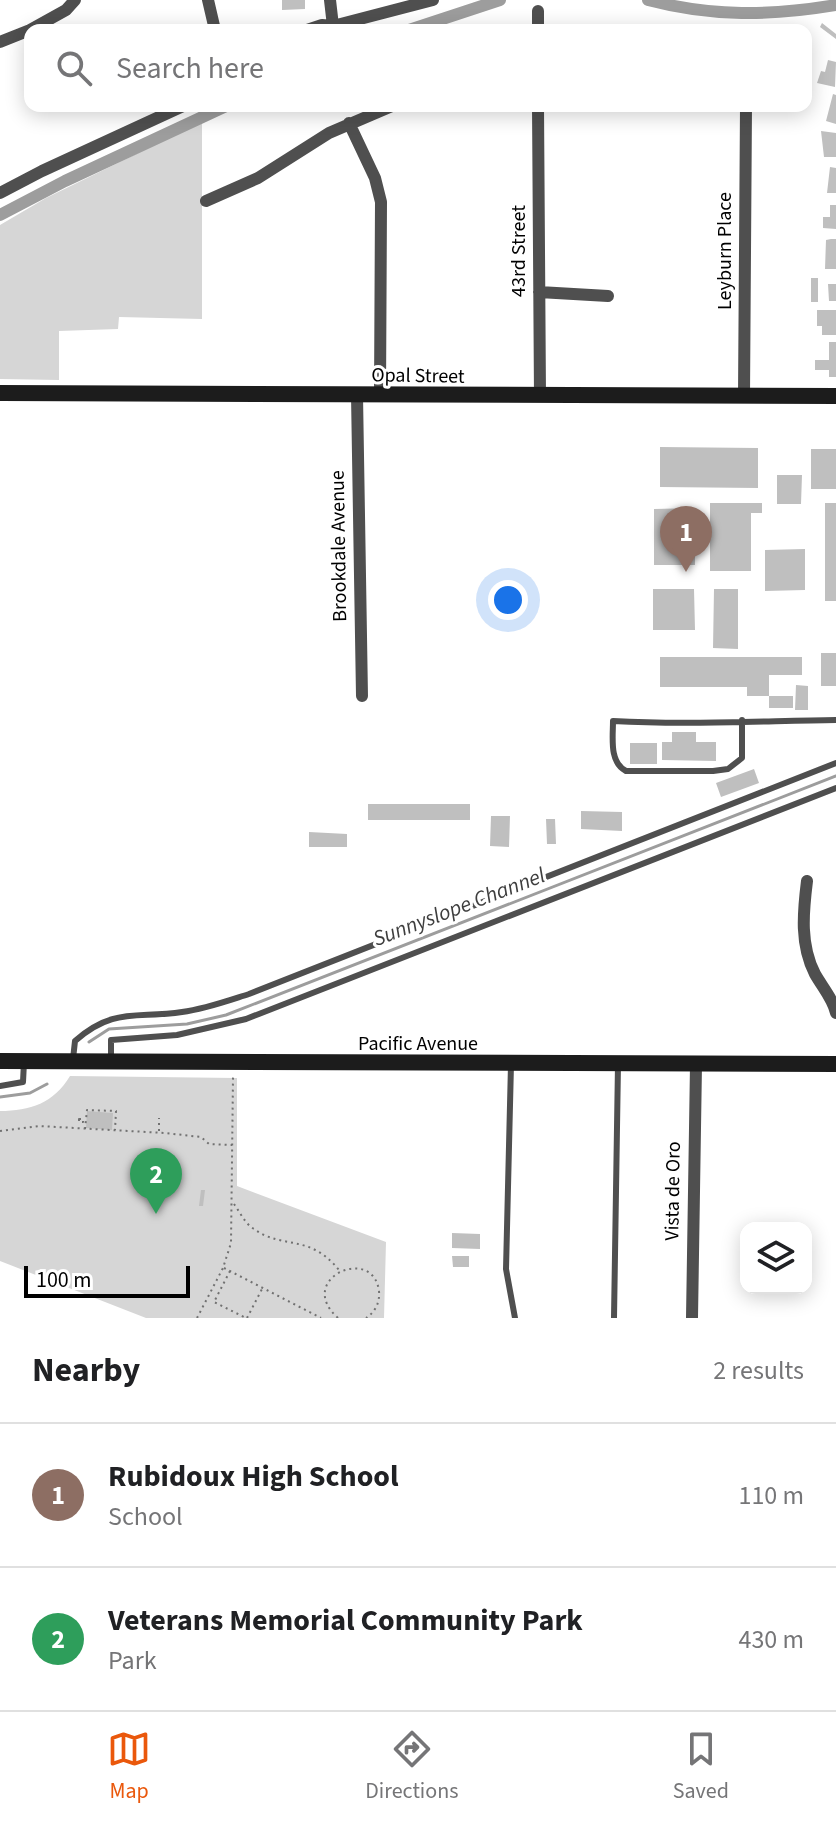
<!DOCTYPE html>
<style>
:root{--surface:#fff;--page:#f6f6f6;--text:#202124;--muted:#757577;--line:#e0e0e0;--accent:#ea580c}
body{margin:0;font-family:"Source Sans 3",sans-serif;background:var(--page);color:var(--text)}
.controls{position:absolute;right:24px;bottom:24px;display:grid;overflow:hidden;border-radius:16px;box-shadow:0 4px 20px #0003}
.controls button{width:72px;height:72px;display:grid;place-items:center;padding:0;border:0;border-bottom:2px solid var(--line);background:var(--surface);color:var(--text);font:40px sans-serif}
.scale{position:absolute;left:24px;bottom:20px;width:166px;box-sizing:border-box;padding-left:8px;border:4px solid #000;border-top:0;font-size:22px;line-height:28px;white-space:nowrap;color:#000;-webkit-text-stroke:6px #fff;paint-order:stroke}
.you{position:absolute;left:508px;top:600px;width:28px;height:28px;margin:-20px;border:6px solid #fff;border-radius:50%;background:#1a73e8;box-shadow:0 0 0 12px #1a73e833}
.badge{display:grid;place-items:center;width:52px;height:52px;border-radius:50%;background:var(--accent);color:#fff;font-size:26px;font-weight:700}
.pin{position:absolute;translate:-50% -66px;filter:drop-shadow(0 2px 4px #0008)}
.pin::after{content:'';position:absolute;top:42px;width:28px;height:24px;background:inherit;clip-path:polygon(0 0,100% 0,50% 100%)}
.list{margin:0;padding:0;list-style:none}
h2{display:flex;justify-content:space-between;align-items:center;height:104px;margin:0;padding:0 32px;font-size:34px}
h2 small{font-size:26px;font-weight:400;color:var(--muted)}
.list li{display:grid;grid-template-columns:52px 1fr auto;gap:24px;align-items:center;box-sizing:border-box;height:144px;padding:0 32px;border-top:2px solid var(--line)}
.list b{display:block;font-size:30px;white-space:nowrap}
.list p{margin:0;font-size:26px;white-space:nowrap;color:var(--muted)}
.list em{font-size:26px;font-style:normal;color:var(--muted)}
.icon{flex:none;width:44px;height:44px;fill:none;stroke:currentColor;stroke-width:2;stroke-linecap:round;stroke-linejoin:round}
.map{position:relative;flex:none;width:836px;height:1318px;overflow:hidden}
.search{position:absolute;background:var(--surface);box-shadow:0 4px 20px #0003;left:24px;right:24px;top:24px;height:88px;display:flex;align-items:center;gap:20px;box-sizing:border-box;padding:0 28px;border-radius:16px;color:var(--muted);font-size:30px}
.sheet{height:392px;background:var(--surface)}
nav{display:flex;justify-content:space-around;align-items:center;box-sizing:border-box;height:112px;border-top:2px solid var(--line);background:var(--surface);font-size:22px;color:var(--muted)}
nav a{display:grid;justify-items:center;gap:4px}
nav .on{color:var(--accent)}
.map>svg:first-child{display:block}
</style>
<div class="map">
<svg width="836" height="1318" viewBox="0 0 836 1318">
<rect width="100%" height="100%" fill="#fff"/>
<path fill="#d6d6d6" d="M202 122V319L119 317 118 329 59 331V380L0 379V225L46 198Z
M70 1076 237 1078V1186L386 1242 384 1318H146L0 1261V1111C30 1111 54 1103 70 1076Z"/>
<g fill="none" stroke-linecap="round" stroke-linejoin="round">
<path stroke="#9d9d9d" stroke-width="3" d="M89 1042 109 1029 187 1024 226 1015 836 776
M0 1097 30 1093 47 1084"/>
<path stroke="#9d9d9d" stroke-width="12" d="M648 0C712 17 771 16 836 5
M409 30 500 0
M0 215 65 181 226 106"/>
</g>
<path fill="#bfbfbf" d="M282 0H305V9L282 10Z
M822 23 836 34V39L820 27Z
M828 60 836 62 835 87 817 83 821 71 825 72Z
M833 94 836 95V124L826 121Z
M821 131 836 133V157H824Z
M830 167 836 168V193H827Z
M830 205H836V229L823 228V217H830Z
M831 239H836V269H825L826 240Z
M811 278H818V302H811Z
M828 284H836V301H829Z
M817 310H836V335H822V326H817Z
M829 342H836V377H829V370H815V360H829Z
M660 447 758 448V488L660 487Z
M811 449H836V489H811Z
M777 475H802L801 504H777Z
M710 503H762V513H751V571H710Z
M825 503H836V601H825Z
M695 508V565H654V509Z
M805 549V590L765 591V550Z
M653 589H694L695 630H653Z
M714 589H738V649L713 648Z
M821 653H836V686H821Z
M660 657H802V675H769V696H747V687H660Z
M796 685 808 686V710H795Z
M769 696H793V708H769Z
M672 732H696V742H716V761L662 760V742H672Z
M630 743H657V764H630Z
M754 769 759 783 721 797 716 783Z
M368 804H470V820H368Z
M581 811 622 812V831L581 829Z
M491 816H510L509 847 490 846Z
M546 819H555L556 844H547Z
M309 832 347 834V847H309Z
M87 1111 113 1113 112 1130 86 1128Z
M201 1190H205L203 1206H199Z
M452 1233 480 1234V1249L452 1248Z
M452 1256H469V1267H453Z"/>
<g fill="none" stroke-linecap="round" stroke-linejoin="round">
<path stroke="#717171" stroke-width="2" stroke-dasharray="2 4" stroke-linecap="butt" d="M79 1119H83V1122H79Z
M85 1129 87 1110 116 1111 115 1130
M0 1131 39 1126 165 1133 201 1137 209 1144 232 1145
M159 1131V1118
M234 1204C240 1212 245 1224 254 1229 283 1250 309 1233 339 1270
M224 1268 321 1318
M230 1271 214 1302 246 1318
M197 1318 223 1268 231 1243 233 1077
M247 1318 262 1289
M338 1318C294 1279 373 1244 379 1291 380 1303 375 1312 366 1318"/>
<path stroke="#4f4f4f" stroke-width="6" d="M742 720V758L728 769 713 771H626C609 762 613 738 613 721 687 725 762 721 836 720
M111 1058V1040L177 1035 246 1019 836 788
M73 1059 75 1041C114 1007 136 1019 182 1012 205 1009 227 1001 249 994L836 763
M511 1064 506 1269 515 1318
M0 1086 23 1082 24 1062
M614 1318 618 1064"/>
<path stroke="#4f4f4f" stroke-width="12" d="M208 0 215 30
M330 0 333 26
M30 30 66 10 75 0
M307 30 322 25 333 26 433 0
M538 30V11
M0 42 30 30
M538 106 540 396
M349 123 375 178 381 202 380 395
M0 193 42 171 183 106
M206 201 258 178 329 133 392 106
M539 292 608 296
M357 395 362 696
M744 396 746 106
M807 881C803 913 800 945 815 974 823 988 833 999 836 1013
M692 1318 696 1065"/>
<path stroke="#1c1c1c" stroke-width="16" d="M0 393 836 396
M0 1061 836 1064"/>
</g>
<g text-anchor="middle" dominant-baseline="central" stroke-width="6" stroke-linejoin="round" paint-order="stroke">
<g font-size="20" fill="#000" stroke="#fff">
<text transform="translate(519 251) rotate(-90)">43rd Street</text>
<text transform="translate(725 251) rotate(-90)">Leyburn Place</text>
<text transform="translate(418 376) rotate(1)">Opal Street</text>
<text transform="translate(339 546) rotate(-91)">Brookdale Avenue</text>
<text x="418" y="1044">Pacific Avenue</text>
<text transform="translate(673 1191) rotate(-89)">Vista de Oro</text>
</g>
<g font-size="22" font-style="italic" fill="#3e3e3e" stroke="#fff">
<text transform="translate(459 907) rotate(-21)">Sunnyslope Channel</text>
</g>
</g>
</svg>
<div class="controls">
<button><svg class="icon" aria-label="layers" viewBox="0 0 24 24"><path d="M12 4l9 5-9 5-9-5zM3 14l9 5 9-5"/></svg></button>
</div>
<div class="scale">100 m</div>
<div class="you"></div>
<div class="pin badge" style="left:686px;top:572px;background:#8d6e63">1</div>
<div class="pin badge" style="left:156px;top:1214px;background:#2e9e5b">2</div>
<div class="search"><svg class="icon" aria-label="search" viewBox="0 0 24 24"><circle cx="10" cy="10" r="6"/><path d="M15 15l6 6"/></svg>Search here</div>
</div>
<section class="sheet">
<h2>Nearby<small>2 results</small></h2>
<ul class="list">
<li><span class="badge" style="background:#8d6e63">1</span><div><b>Rubidoux High School</b><p>School</p></div><em>110 m</em></li>
<li><span class="badge" style="background:#2e9e5b">2</span><div><b>Veterans Memorial Community Park</b><p>Park</p></div><em>430 m</em></li>
</ul>
</section>
<nav>
<a class="on"><svg class="icon" aria-label="map" viewBox="0 0 24 24"><path d="M3 6l6-2 6 2 6-2v14l-6 2-6-2-6 2zM9 4v14M15 6v14"/></svg>Map</a>
<a><svg class="icon" aria-label="directions" viewBox="0 0 24 24"><path d="M12 3l9 9-9 9-9-9zM9 14v-3h6M13 9l2 2-2 2"/></svg>Directions</a>
<a><svg class="icon" aria-label="saved" viewBox="0 0 24 24"><path d="M7 4h10v16l-5-4-5 4z"/></svg>Saved</a>
</nav>
